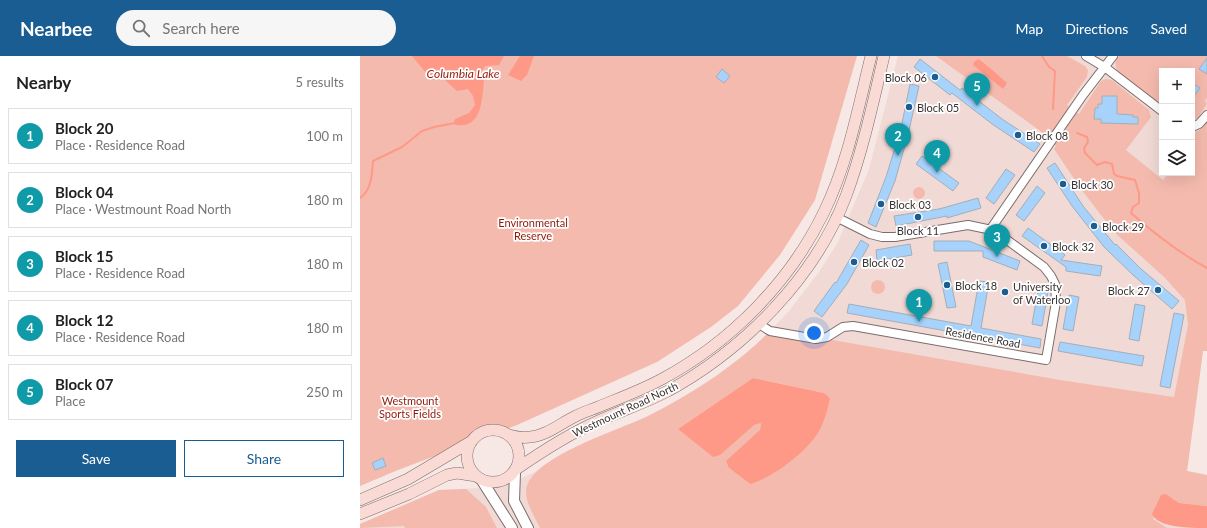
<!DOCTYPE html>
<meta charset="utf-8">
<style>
:root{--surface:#fff;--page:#f6f6f6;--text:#222;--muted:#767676;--line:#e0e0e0;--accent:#1a5d92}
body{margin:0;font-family:Lato,sans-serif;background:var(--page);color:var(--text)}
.controls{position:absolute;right:12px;top:12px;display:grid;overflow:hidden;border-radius:0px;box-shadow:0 4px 16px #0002}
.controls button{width:36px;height:36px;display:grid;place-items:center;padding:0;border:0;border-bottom:1px solid var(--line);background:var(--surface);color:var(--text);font:20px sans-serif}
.you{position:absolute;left:454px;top:277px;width:14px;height:14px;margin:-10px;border:3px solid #fff;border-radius:50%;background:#1a73e8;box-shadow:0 0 0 6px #1a73e833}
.badge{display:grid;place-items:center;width:26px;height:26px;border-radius:50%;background:var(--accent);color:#fff;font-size:13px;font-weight:700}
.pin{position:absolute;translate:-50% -33px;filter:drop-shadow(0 1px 2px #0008)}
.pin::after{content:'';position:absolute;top:21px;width:14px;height:12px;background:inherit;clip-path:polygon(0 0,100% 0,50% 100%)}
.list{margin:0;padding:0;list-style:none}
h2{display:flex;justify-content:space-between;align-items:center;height:52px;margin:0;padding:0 16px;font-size:17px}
h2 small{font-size:13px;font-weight:400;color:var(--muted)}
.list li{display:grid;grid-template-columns:26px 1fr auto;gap:12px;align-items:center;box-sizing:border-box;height:56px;margin:0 8px 8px;padding:0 8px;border:1px solid var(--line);border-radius:0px}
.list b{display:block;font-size:15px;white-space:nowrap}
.list p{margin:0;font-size:13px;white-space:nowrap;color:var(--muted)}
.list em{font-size:13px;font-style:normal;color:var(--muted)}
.actions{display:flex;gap:8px;padding:12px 16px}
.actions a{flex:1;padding:9px 0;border:1px solid var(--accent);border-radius:0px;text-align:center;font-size:14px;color:var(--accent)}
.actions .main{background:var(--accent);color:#fff}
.icon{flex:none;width:22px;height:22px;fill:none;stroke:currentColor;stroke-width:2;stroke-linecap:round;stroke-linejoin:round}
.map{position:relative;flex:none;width:847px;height:472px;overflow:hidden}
header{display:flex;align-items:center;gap:24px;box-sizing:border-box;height:56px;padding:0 20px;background:var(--accent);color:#fff}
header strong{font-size:19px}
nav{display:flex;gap:22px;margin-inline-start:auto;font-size:14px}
.search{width:280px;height:36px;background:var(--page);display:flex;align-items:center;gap:10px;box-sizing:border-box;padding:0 14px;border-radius:22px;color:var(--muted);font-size:15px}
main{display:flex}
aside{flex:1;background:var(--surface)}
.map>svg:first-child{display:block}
</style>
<header>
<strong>Nearbee</strong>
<div class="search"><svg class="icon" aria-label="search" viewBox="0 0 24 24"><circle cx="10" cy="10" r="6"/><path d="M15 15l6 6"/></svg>Search here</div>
<nav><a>Map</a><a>Directions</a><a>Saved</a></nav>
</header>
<main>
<aside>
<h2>Nearby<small>5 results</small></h2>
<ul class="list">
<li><span class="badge" style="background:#0f9aa8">1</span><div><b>Block 20</b><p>Place · Residence Road</p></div><em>100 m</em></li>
<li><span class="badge" style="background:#0f9aa8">2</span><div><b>Block 04</b><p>Place · Westmount Road North</p></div><em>180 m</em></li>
<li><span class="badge" style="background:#0f9aa8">3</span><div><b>Block 15</b><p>Place · Residence Road</p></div><em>180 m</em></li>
<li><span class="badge" style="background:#0f9aa8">4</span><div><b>Block 12</b><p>Place · Residence Road</p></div><em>180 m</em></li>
<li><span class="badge" style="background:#0f9aa8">5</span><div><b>Block 07</b><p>Place</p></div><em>250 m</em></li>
</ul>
<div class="actions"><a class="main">Save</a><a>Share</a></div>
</aside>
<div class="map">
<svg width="847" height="472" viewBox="0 0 847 472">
<rect width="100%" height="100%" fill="#f7e8e5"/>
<path fill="#f1dad5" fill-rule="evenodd" d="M538 0H847V295H843L827 415 847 419V472H0V468L79 434 141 431 175 416 190 405 227 386 287 361 323 341 357 319 394 291 428 256 459 216 478 186 509 113ZM802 15H832V117H802Z"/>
<path fill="#f4baae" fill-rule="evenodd" d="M0 0H497L455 144 420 199 378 250 351 271 297 306 157 369 38 414 0 430Z
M576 0H707L725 10 728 14 727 21 707 49 719 58 741 25 746 23 752 24 789 54 791 61 766 94 803 124 809 117H832V78L841 73 847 64V295H843L827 415 847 419V450L819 447 806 438 793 463 807 472H180C174 459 161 441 168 427 183 398 255 375 286 361 298 355 311 348 323 341 354 323 383 302 408 277L458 287 467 283 700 324 814 341 828 269 825 244 804 221 754 176 721 133 694 93 696 90 679 74ZM393 322 464 337 470 342 390 428 369 412 400 374 401 367 394 369 318 373Z
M758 0H847V42L845 45 847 48 837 63 832 65V15H802V52L759 17C755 10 754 7 758 0Z
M553 137a6 6 0 1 1 12 0a6 6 0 1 1-12 0Z
M511 231a7 7 0 1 1 14 0a7 7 0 1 1-14 0Z
M106 433 126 451 137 472H45L44 470 0 472V468L79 434Z"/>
<path fill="#fe9987" d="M52 0H144L139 9 125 10 119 20 124 24C122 43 122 76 93 68L95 63 109 57 115 49 113 40 108 33 97 35 84 23 72 24Z
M160 0H174L167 19 161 25 148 19Z
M618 3C621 4 644 24 647 27L643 33 613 9 614 6Z
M393 322 464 337 470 342C468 351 466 360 462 369 453 392 413 422 390 428L369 412 366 405 400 374 401 367 394 369 360 399 353 401 318 373Z
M806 438 819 447 847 450V472C830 472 798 472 792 458L801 439Z"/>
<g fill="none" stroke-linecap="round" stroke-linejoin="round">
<path stroke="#fe9987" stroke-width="2" d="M682 0 689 11 695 15 693 53
M717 77 727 81 728 86 724 92 725 97 737 109 745 106 752 108 754 118 757 120 775 124 779 137V147L773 151 771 157C795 178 819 197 847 212
M0 142C12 134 12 117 13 105L42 91 62 75 74 71 95 67"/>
</g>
<path fill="#a6d2fc" stroke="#a4aeb7" d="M847 2V18L839 13Z
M560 3 600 34 602 32 642 63 680 88 674 96 632 68 592 37 590 39 554 11Z
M362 13 370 20 364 27 356 21Z
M832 27 840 32 832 43Z
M550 28 559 30 548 79 535 125 516 171 508 167 526 121 541 72Z
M742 40H757V58L773 59V61H778V68L741 67V63H734L735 52H738V48H742Z
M562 100 599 127 593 135 556 108Z
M695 107 723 150 755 189 756 188 780 212 819 245 812 253 773 219 744 191 712 150 687 112Z
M646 113 655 119 634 148 626 142Z
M677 130 685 137 664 165 656 159Z
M618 142 621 152 587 162V160L536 170 534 160 579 153Z
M668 172 705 199 701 204 742 210 740 220 706 215V211L662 180Z
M501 184 509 189 487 228 462 261 454 255 475 226 476 227Z
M574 185H609L660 205 657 214 623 201V195H574Z
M550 188 552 199 517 205 516 194Z
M587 206 596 251 587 252 578 208Z
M619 225 629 226 621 272 681 283 680 292 487 257 489 248 611 270Z
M678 234 688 236 682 270 672 268Z
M709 239 719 241 713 275 703 273Z
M775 248 785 250 779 285 769 283Z
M814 257 824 259 810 332 800 330Z
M700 286 784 300 782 310 698 295Z
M23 402 26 410 15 414 12 407Z"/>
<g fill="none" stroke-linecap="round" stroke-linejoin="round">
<defs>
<path id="minor" d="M726 0 746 12 802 55
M832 71 839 68 847 59
M630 174 723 39 753 0
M399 268 410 275 456 283 467 281 483 271 493 270 686 304 696 246 695 228 691 220 684 211 643 181 627 173 608 169 535 181H522L510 178 476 161"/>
<path id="tertiary" d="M155 416 154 445 168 472
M121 423 152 472"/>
<path id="secondary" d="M107 400a26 26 0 1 1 52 0a26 26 0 1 1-52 0Z
M149 379C156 381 163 382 170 381 186 380 201 367 216 360 223 356 231 354 238 351 260 342 282 334 302 323 371 286 430 226 464 156 488 107 498 52 511 0
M155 414C181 396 207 379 236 366 260 355 285 347 308 335 384 293 455 222 486 140 503 94 513 47 524 0
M0 444 48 423 112 385
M0 458 49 438 87 419 97 417 116 420"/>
</defs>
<use href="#minor" stroke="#7a6d6a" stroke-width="10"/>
<use href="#tertiary" stroke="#7a6d6a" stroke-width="12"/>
<use href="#secondary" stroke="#7a6d6a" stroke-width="12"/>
<use href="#minor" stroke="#fff" stroke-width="8"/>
<use href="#tertiary" stroke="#fff" stroke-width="10"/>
<use href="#secondary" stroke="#fadad4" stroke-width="11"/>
</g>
<g fill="#1a5d92" stroke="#fff" stroke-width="1.5">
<circle cx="575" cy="21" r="4"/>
<circle cx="549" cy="51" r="4"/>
<circle cx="658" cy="79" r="4"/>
<circle cx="703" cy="128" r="4"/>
<circle cx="521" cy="148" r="4"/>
<circle cx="558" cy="161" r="4"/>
<circle cx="734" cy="170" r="4"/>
<circle cx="684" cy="190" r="4"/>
<circle cx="494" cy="206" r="4"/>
<circle cx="587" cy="229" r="4"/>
<circle cx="798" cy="234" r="4"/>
<circle cx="645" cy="236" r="4"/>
</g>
<g text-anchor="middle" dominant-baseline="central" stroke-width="3.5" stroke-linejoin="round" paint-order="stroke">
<g font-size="11" fill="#383231" stroke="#fff" text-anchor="start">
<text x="567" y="21" text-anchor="end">Block 06</text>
<text x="557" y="51">Block 05</text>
<text x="666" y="79">Block 08</text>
<text x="711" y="128">Block 30</text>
<text x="529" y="148">Block 03</text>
<text x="742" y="170">Block 29</text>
<text x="558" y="174" text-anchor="middle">Block 11</text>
<text x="692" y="190">Block 32</text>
<text x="502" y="206">Block 02</text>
<text x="595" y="229">Block 18</text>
<text x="653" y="230">University<tspan x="653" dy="13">of Waterloo</tspan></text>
<text x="790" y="234" text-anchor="end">Block 27</text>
</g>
<g font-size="11" fill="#8f190b" stroke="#fff">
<text x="173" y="166">Environmental<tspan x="173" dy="13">Reserve</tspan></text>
<text x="50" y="344">Westmount<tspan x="50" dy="13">Sports Fields</tspan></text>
</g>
<g font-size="11" fill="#383231" stroke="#fff">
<text transform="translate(623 281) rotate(10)">Residence Road</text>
<text transform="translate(265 353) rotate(-25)">Westmount Road North</text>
</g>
<g font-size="12" font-style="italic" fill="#911c0e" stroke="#fff">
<text x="103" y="17">Columbia Lake</text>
</g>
</g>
</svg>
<div class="controls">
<button>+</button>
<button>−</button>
<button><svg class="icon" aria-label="layers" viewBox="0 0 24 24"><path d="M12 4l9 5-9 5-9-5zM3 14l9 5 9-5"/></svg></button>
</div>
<div class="you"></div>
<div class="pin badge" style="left:559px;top:266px;background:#0f9aa8">1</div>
<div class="pin badge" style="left:538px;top:100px;background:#0f9aa8">2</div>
<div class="pin badge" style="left:637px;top:201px;background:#0f9aa8">3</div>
<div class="pin badge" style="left:577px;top:117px;background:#0f9aa8">4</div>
<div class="pin badge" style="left:617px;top:50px;background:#0f9aa8">5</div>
</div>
</main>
